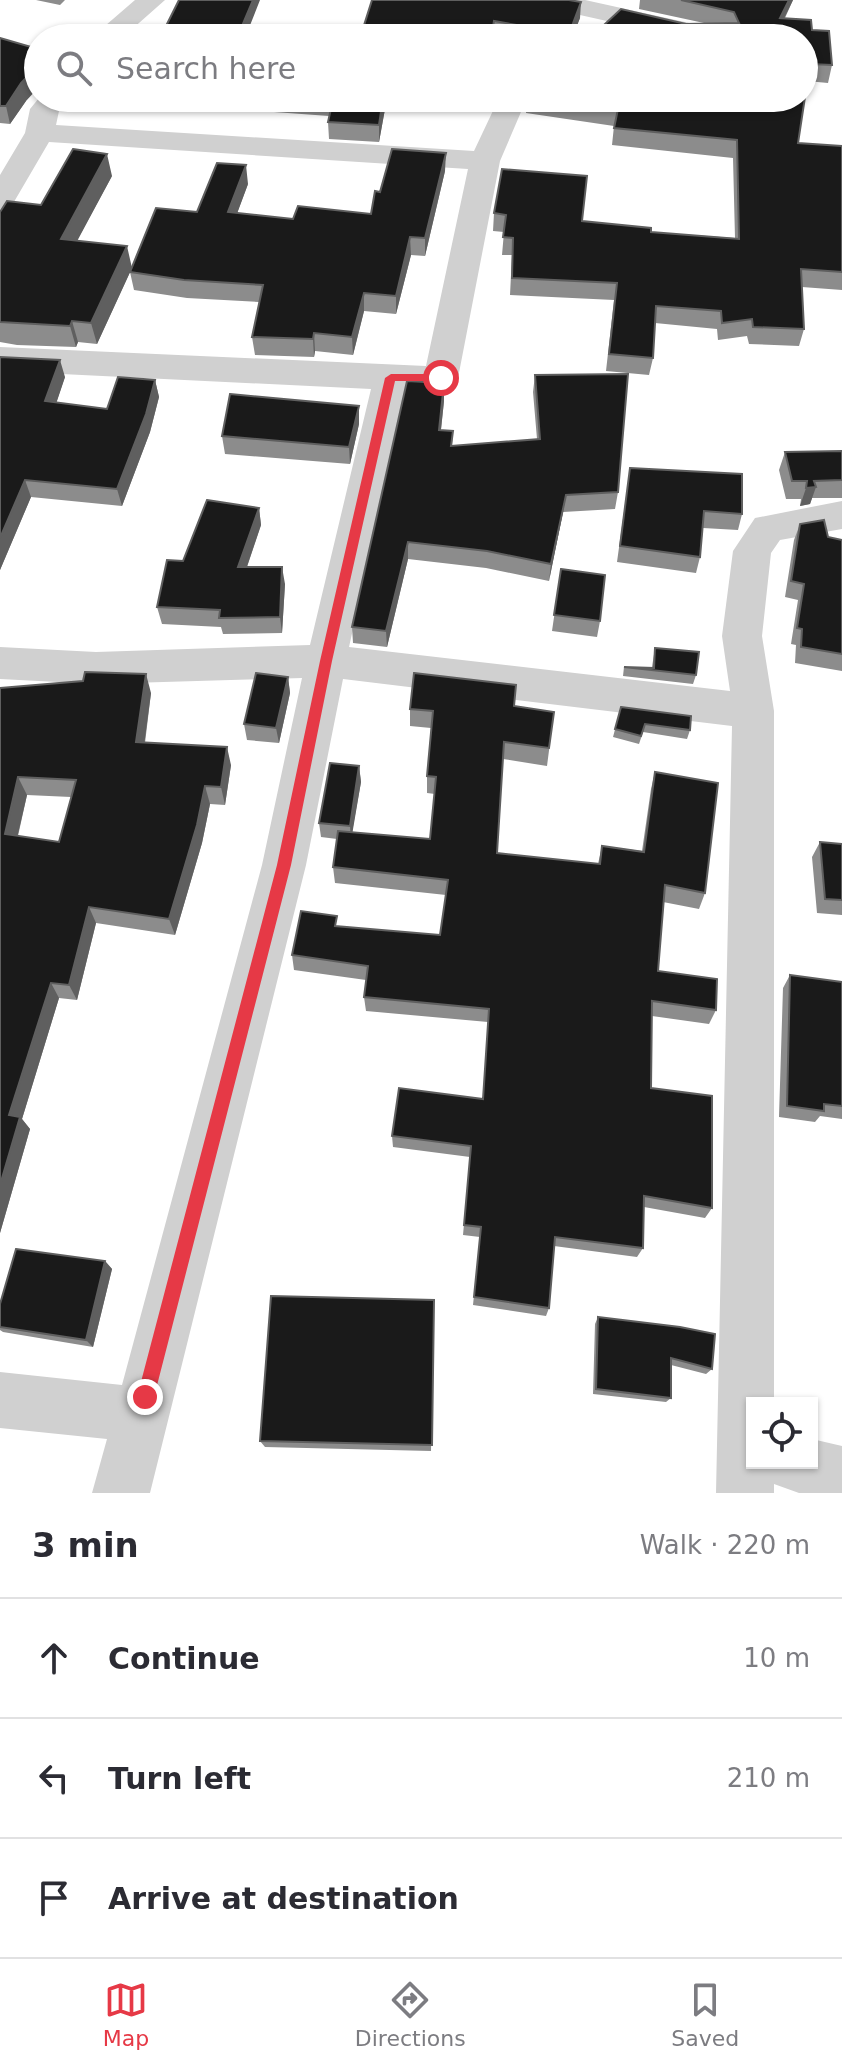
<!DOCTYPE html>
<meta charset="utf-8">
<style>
:root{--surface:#fff;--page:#f2f2f3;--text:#2b2b33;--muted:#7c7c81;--line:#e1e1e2;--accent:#e63946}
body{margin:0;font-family:"DejaVu Sans",sans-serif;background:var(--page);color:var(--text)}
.controls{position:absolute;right:24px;bottom:24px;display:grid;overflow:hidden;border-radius:0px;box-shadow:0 2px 6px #0004}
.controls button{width:72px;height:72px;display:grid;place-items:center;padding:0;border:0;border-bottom:2px solid var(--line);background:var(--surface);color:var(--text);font:40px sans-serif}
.stop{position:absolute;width:24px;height:24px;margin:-18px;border:6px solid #e63946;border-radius:50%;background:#fff}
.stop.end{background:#e63946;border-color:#fff;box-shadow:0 2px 8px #0008}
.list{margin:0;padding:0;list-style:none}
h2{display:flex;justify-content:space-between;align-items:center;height:104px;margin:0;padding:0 32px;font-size:34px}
h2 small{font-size:26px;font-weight:400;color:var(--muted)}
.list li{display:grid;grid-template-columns:52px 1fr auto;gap:24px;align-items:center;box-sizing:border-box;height:120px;padding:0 32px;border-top:2px solid var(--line)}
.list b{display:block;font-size:30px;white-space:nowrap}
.list em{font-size:26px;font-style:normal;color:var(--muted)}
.icon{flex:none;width:44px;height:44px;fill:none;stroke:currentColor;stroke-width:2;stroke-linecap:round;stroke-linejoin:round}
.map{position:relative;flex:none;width:842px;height:1493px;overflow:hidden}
.search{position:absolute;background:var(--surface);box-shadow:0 2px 6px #0004;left:24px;right:24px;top:24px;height:88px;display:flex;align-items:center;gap:20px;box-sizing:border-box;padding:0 28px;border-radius:44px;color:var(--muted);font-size:30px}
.sheet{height:464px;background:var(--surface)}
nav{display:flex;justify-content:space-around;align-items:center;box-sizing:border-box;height:112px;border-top:2px solid var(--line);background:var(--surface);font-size:22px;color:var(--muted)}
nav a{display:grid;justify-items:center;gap:4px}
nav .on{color:var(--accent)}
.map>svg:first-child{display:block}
</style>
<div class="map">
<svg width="842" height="1493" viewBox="0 0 842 1493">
<rect width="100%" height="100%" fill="#fff"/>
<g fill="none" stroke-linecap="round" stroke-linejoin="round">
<path fill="#d0d0d0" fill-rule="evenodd" d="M135 0H165L122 38H91Z
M505 0H585L730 32 734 38H683L571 13 508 6Z
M39 98H69L59 111 56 125 474 151 499 98H527L500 161 458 378 453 386 441 390H406L349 647 730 691 722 636 733 551 755 518 842 501V529L780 540 771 553 762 636 774 711V1403H752V1463H812V1439L842 1446V1493H799L774 1484V1493H716L732 726 343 679 306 865 150 1493H92L107 1439 0 1428V1372L122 1385 262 865 302 678 96 684 0 679V647L96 652 310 645 371 389 0 371V347L426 366 468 169 49 142 11 207 0 210V175L25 133 30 109Z"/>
</g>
<path fill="#8c8c8c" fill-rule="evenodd" d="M36 0H65L60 5Z
M372 0 580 18 572 38H497Z
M640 0H793L785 18 812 30 832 65 828 83 807 81 798 143 842 146V290L802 287 804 329 799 346 749 344 747 336 718 340 717 329 655 323 653 358 649 375 606 371 614 300 510 295 512 255H502L504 232 493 231 494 213 582 221 651 232 735 238 733 158 612 145 614 126 526 113 527 98H804L686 24 704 23 639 9Z
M0 38 26 101 10 124 0 123Z
M94 98H161L154 112 95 106Z
M273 98H387L379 142 329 139 328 122 329 116 274 112Z
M420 98H461L458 103Z
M445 171 425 256 411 255 396 314 364 311 353 355 315 351 314 357 255 355 252 337 259 302 187 298 134 290 130 272 97 344 78 342 76 347 17 345 0 342V212L41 205 112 176 77 240 132 267 197 212 248 184 237 213 293 219 371 214 380 192Z
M0 357 65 377 56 403 107 409 155 380 159 397 150 432 122 506 31 497 0 570Z
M535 375 618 492 615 509 563 512 549 581 486 568 408 559 387 647 353 643 352 627 444 383V401L441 430 453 431 452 446 537 439 533 392Z
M359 424 350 464 225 454 222 436Z
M842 451V498H812L810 504 800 506 801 499H786L779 470 785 452Z
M630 468 742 514 738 530 703 528 700 557 696 573 617 562Z
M259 508 261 525 247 567 285 584 282 633 223 634 221 627 162 624 157 607 183 561Z
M800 524 828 537 842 540V671L795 663 796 645 791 644 798 600 785 597 794 540Z
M561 569 600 621 597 637 552 631Z
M655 648 696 675 693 684 623 676 624 667H652Z
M288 677 290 693 279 743 247 740 244 724Z
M0 688 151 693 145 743 231 765 225 805 210 804 202 843 175 935 96 923 77 1000 59 998 22 1119 30 1129 0 1233ZM27 795 71 797 59 842 18 836Z
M514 706 554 712 547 766 503 759 497 853 598 864 602 846 642 851 651 789 655 772 705 893 699 909 663 902 658 971 716 1010 709 1024 652 1016 651 1088 712 1208 705 1218 644 1207 643 1248 637 1257 554 1246 549 1308 546 1316 473 1305 480 1237 463 1235 470 1157 393 1147 392 1136 483 1099 488 1022 366 1011 364 997 366 980 294 970 292 955 338 926 440 935 446 895 335 883 333 867 337 839 321 837 319 823 359 766 361 782 352 832 430 839 435 794 427 793V776L431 728 410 726V709Z
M621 707 690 730 687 739 643 732 639 744 613 737Z
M820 842 842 844V915L817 913 812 857Z
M790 975 842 982V1119L820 1116 815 1122 779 1117 783 988Z
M105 1261 112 1269 93 1347 3 1332 0 1330V1304Z
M434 1300 431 1451 265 1447 260 1441Z
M598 1317 712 1369 706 1374 671 1365V1398L666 1402 593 1394 595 1324Z"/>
<path fill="#5f5f5f" d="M253 0H260L245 38H237Z
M789 0H793L776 35 780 18Z
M581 2 580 18 572 38H568L569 34Z
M38 65V88L26 101 10 124 6 106 21 83Z
M151 98H161L154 112Z
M383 98H387L379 142V125Z
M446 153 445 171 425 256V238Z
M107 154 112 176 67 260 61 239Z
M246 165 248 184 231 230 228 212Z
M410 237 411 255 396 314V296Z
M127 246 132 268 97 344 91 323Z
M364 293V311L353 355 352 337Z
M72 321 78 342 76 347 70 326Z
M314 333 315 351 314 357 313 339Z
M60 360 65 377 51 419 45 401Z
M155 380 159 397 150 432 122 506 117 489Z
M444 383V401L439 447V430Z
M359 406V424L350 464 349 447Z
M25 480 31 497 0 570V538Z
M816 487 810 504 800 506 806 488Z
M566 495 563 512 549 581 551 564Z
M259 508 261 525 241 584 238 567Z
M408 542V559L387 647 386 631Z
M282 567 285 584 282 633 280 617Z
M146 674 151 693 142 761 136 742Z
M288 677 290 693 279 743 276 728Z
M227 747 231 765 225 805 221 787Z
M359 766 361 782 351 841 350 826Z
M18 777 27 795 14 851 5 834Z
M205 786 210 804 202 843 175 935 169 919Z
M89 907 96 923 77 1000 69 985Z
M51 983 59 998 22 1119 30 1129 0 1233V1185L9 1115Z
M105 1261 112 1269 93 1347 86 1340Z"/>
<path fill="#1a1a1a" stroke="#5f5f5f" stroke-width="2" fill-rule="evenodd" d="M179 0H253L237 38H160Z
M372 0H569L581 2 569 34 494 21 491 38H360Z
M681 0H789L780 18 811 20 812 30 829 31 832 65 810 64 798 143 842 146V272L801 269 804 329 753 327 752 319 722 323 721 311 656 306 653 358 609 354 617 283 512 278 513 238 503 237 506 215 494 213 502 169 587 176 582 221 651 228V232L739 239 737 140 614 128 618 109 543 98H804V38H590L621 9 686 24 739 23 734 12Z
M0 38 38 49V65L21 83 6 106H0Z
M305 98H383L379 125 328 122 333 100Z
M73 149 107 154 61 239 127 246 91 323 72 321 70 326 0 322V212L7 201 41 205Z
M392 149 446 153 425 238 410 237 396 296 364 293 352 337 314 333 313 339 252 337 263 285 184 280 130 272 156 208 197 212 217 163 246 165 228 212 293 219 298 206 371 214 375 191 380 192Z
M0 357 60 360 45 401 107 409 118 377 155 380 146 414 117 489 25 480 0 538Z
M628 374 618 492 566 495 551 564 487 551 408 542 386 631 352 627 407 381 444 383 439 430 453 431 451 446 540 439 535 375Z
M230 394 359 406 349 447 222 436Z
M842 451V480L814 481 816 487 806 488 807 481H792L785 452Z
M630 468 742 474V514L704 511 700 557 620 546Z
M207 500 259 508 238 567H282L280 617 219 618 220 610 157 607 167 560 183 561Z
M824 520 828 537 842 540V654L801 647 802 629 797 628 804 584 791 581 800 524Z
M561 569 605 575 600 621 554 615Z
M655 648 699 652 696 675 624 667 654 668Z
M85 672 146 674 136 742 227 747 221 787 205 786 197 825 169 919 89 907 69 985 51 983 9 1115 20 1117 0 1185V688L83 681ZM18 777 76 780 59 842 5 834Z
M256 673 288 677 276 728 244 724Z
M414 673 516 685 514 706 554 712 549 748 504 742 497 853 600 864 602 846 644 852 655 772 718 783 705 893 665 885 658 971 717 979 716 1010 652 1001 651 1088 712 1096V1208L644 1196 643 1248 555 1237 549 1308 474 1297 481 1227 464 1225 471 1146 392 1136 399 1088 483 1099 489 1009 364 997 368 966 292 955 301 911 337 916 335 926 440 935 448 880 333 867 338 831 430 839 436 777 427 776 433 711 410 709Z
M621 707 691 716 690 730 645 724 641 736 615 729Z
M330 763 359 766 350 826 319 823Z
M820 842 842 844V900L825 899Z
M790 975 842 982V1106L824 1104V1111L787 1106Z
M16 1249 105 1261 86 1340 0 1327V1304Z
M271 1296 434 1300 432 1445 260 1441Z
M598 1317 680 1327 715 1334 712 1369 671 1358V1398L596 1389Z"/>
<path fill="#e63946" d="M391 374H441L447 378 441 381H395L332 661 291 865 154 1397 151 1403 145 1406 139 1403 137 1397 277 865 320 661 385 378Z"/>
</svg>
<div class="controls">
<button><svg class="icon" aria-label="locate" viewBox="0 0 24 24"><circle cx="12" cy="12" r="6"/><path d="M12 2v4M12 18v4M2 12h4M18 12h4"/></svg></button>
</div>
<div class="stop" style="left:441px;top:378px"></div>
<div class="stop end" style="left:145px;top:1397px"></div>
<div class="search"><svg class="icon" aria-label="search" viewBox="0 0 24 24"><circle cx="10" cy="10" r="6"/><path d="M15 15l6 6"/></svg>Search here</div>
</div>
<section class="sheet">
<h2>3 min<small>Walk · 220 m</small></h2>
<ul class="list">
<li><svg class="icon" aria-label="ahead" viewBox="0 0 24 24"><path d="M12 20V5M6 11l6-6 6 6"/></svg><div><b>Continue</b></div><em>10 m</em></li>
<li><svg class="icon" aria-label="left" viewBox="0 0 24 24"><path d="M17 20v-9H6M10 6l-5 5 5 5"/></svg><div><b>Turn left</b></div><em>210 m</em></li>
<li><svg class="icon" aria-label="arrive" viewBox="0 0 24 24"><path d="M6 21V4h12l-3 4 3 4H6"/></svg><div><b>Arrive at destination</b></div></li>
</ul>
</section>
<nav>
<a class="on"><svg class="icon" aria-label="map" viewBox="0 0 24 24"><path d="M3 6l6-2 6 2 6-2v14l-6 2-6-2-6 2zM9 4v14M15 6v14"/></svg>Map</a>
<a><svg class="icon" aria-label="directions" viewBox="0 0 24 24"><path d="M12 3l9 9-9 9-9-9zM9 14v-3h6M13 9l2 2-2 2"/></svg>Directions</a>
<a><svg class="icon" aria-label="saved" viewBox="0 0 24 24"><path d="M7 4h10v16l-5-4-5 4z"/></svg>Saved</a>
</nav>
